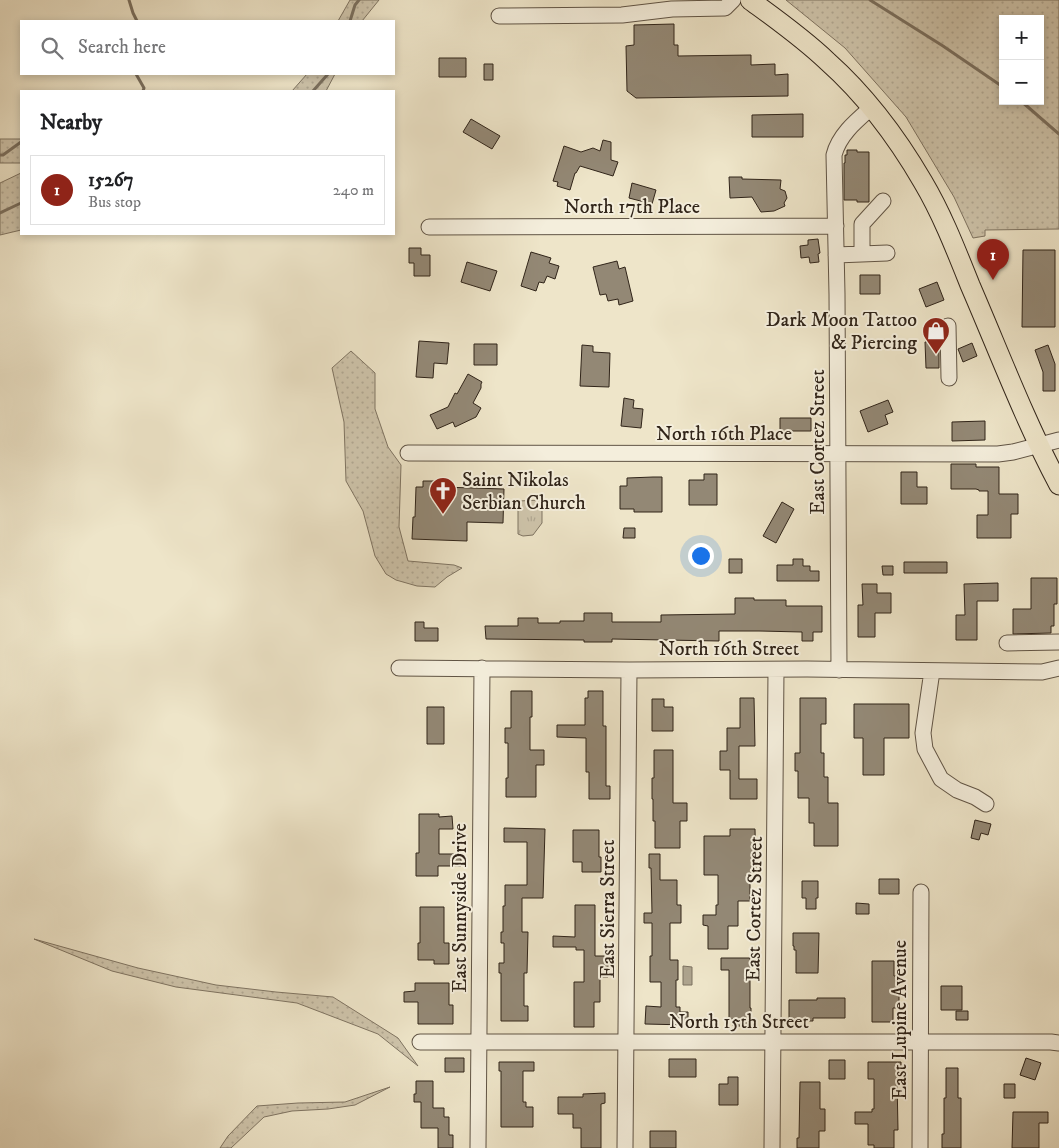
<!DOCTYPE html>
<meta charset="utf-8">
<style>
:root{--surface:#fff;--page:#f2f2f2;--text:#202124;--muted:#757577;--line:#e0e0e0;--accent:#8f2418}
body{margin:0;font-family:"IM FELL DW Pica",serif;background:var(--page);color:var(--text)}
.controls{position:absolute;right:15px;top:15px;display:grid;overflow:hidden;border-radius:0px;box-shadow:0 2px 8px #0003}
.controls button{width:45px;height:45px;display:grid;place-items:center;padding:0;border:0;border-bottom:1px solid var(--line);background:var(--surface);color:var(--text);font:25px sans-serif}
.you{position:absolute;left:700px;top:555px;width:18px;height:18px;margin:-12px;border:4px solid #fff;border-radius:50%;background:#1a73e8;box-shadow:0 0 0 8px #1a73e833}
.badge{display:grid;place-items:center;width:32px;height:32px;border-radius:50%;background:var(--accent);color:#fff;font-size:16px;font-weight:700}
.pin{position:absolute;translate:-50% -41px;filter:drop-shadow(0 1px 2px #0008)}
.pin::after{content:'';position:absolute;top:26px;width:18px;height:15px;background:inherit;clip-path:polygon(0 0,100% 0,50% 100%)}
.list{margin:0;padding:0;list-style:none}
h2{display:flex;justify-content:space-between;align-items:center;height:65px;margin:0;padding:0 20px;font-size:21px}
h2 small{font-size:16px;font-weight:400;color:var(--muted)}
.list li{display:grid;grid-template-columns:32px 1fr auto;gap:15px;align-items:center;box-sizing:border-box;height:70px;margin:0 10px 10px;padding:0 10px;border:1px solid var(--line);border-radius:0px}
.list b{display:block;font-size:19px;white-space:nowrap}
.list p{margin:0;font-size:16px;white-space:nowrap;color:var(--muted)}
.list em{font-size:16px;font-style:normal;color:var(--muted)}
.icon{flex:none;width:28px;height:28px;fill:none;stroke:currentColor;stroke-width:2;stroke-linecap:round;stroke-linejoin:round}
.map{position:relative;flex:none;width:1059px;height:1148px;overflow:hidden}
.search{position:absolute;background:var(--surface);box-shadow:0 2px 8px #0003;left:20px;top:20px;width:375px;height:55px;display:flex;align-items:center;gap:12px;box-sizing:border-box;padding:0 18px;border-radius:0px;color:var(--muted);font-size:19px}
.panel{position:absolute;background:var(--surface);box-shadow:0 2px 8px #0003;left:20px;top:90px;width:375px;height:145px;border-radius:0px}
.map>svg:first-child{display:block}
</style>
<div class="map">
<svg width="1059" height="1148" viewBox="0 0 1059 1148">
<defs>
<pattern id="grass-dots" width="8" height="8" patternUnits="userSpaceOnUse" patternTransform="scale(1.25)"><rect width="8" height="8" fill="#cec4ab"/><path d="M2 2h.1M6 6h.1" fill="none" stroke="#b1a893" stroke-width="1.8" stroke-linecap="round"/></pattern>
<pattern id="park-tufts" width="24" height="20" patternUnits="userSpaceOnUse" patternTransform="scale(1.25)"><rect width="24" height="20" fill="#cec4ab"/><path d="M3 7l-1-3M5 7V3M7 7l1-3M15 17l-1-3M17 17v-4M19 17l1-3" fill="none" stroke="#b1a893"/></pattern>
</defs>
<rect width="100%" height="100%" fill="#eee5c9"/>
<filter id="stains"><feTurbulence type="fractalNoise" baseFrequency=".004" numOctaves="4"/><feColorMatrix values="0 0 0 0 .2 0 0 0 0 .09 0 0 0 0 .02 0 0 0 .5 -.17"/></filter>
<radialGradient id="worn" r=".72"><stop offset=".6" stop-color="#630" stop-opacity="0"/><stop offset="1" stop-color="#630" stop-opacity=".3"/></radialGradient>
<path fill="url(#grass-dots)" stroke="#7f7462" fill-rule="evenodd" d="M350 0H379L362 21H338Z
M786 0H1059V229L985 230V236L973 238 954 197 906 117 845 48ZM1003 19H1040V101H1003Z
M307 74H335L326 91H292Z
M0 139H21V163H0Z
M21 173V230L0 235V183Z
M351 351 375 373V409L388 447 401 465 399 527 408 561 454 565 462 568 447 577 435 587 417 586 396 580 386 574 375 556 363 511 346 481 344 422 332 368Z
M34 939 138 968 216 985 276 992 333 997 398 1038 418 1066 378 1034 297 1003 176 987 112 971Z
M390 1087 355 1105 328 1109 292 1111 264 1117 231 1148H220L228 1136 257 1106 298 1103 345 1102Z"/>
<path fill="url(#park-tufts)" stroke="#7f7462" d="M542 500V523L533 535 523 536 518 534V501Z"/>
<path fill="#ada38d" stroke="#7b705f" d="M683 966 692 967V985H683Z"/>
<g fill="none" stroke-linecap="round" stroke-linejoin="round">
<path stroke="#7b705f" stroke-width="3" d="M129 0 133 13 137 21
M870 0 943 46 1003 87
M350 21 355 5 359 0
M136 74 144 88 143 91
M313 91 328 74
M1021 101 1059 134
M0 155H3L21 142
M0 213 21 203"/>
</g>
<path fill="#938875" stroke="#302419" d="M674 24V45H678V56L751 55V65L775 64V75L788 74V96L636 98 627 91 626 46 634 45V25Z
M439 58H466V77H439Z
M484 64H493V80H484Z
M803 114V137H752V115Z
M471 119 500 136 492 149 463 132Z
M603 140 611 142V160L618 162 613 176 580 166 576 173H575L570 190 557 186 558 182 553 181 564 146 581 152 593 148 600 151Z
M847 150H857V152H869V202H857V200H844V163H845V155H847Z
M729 177H742V179L781 180 780 189 785 191 787 198 784 203 785 206 774 211 761 212 752 197 730 198Z
M632 183 656 190 652 204 629 198Z
M818 239 820 253 818 254 819 262 810 263 809 257 801 258 800 246 808 245V240Z
M409 248H421V255H430V276H414V263H409Z
M1023 250H1055V327H1022Z
M531 252 551 258 549 263 559 266 555 279 547 276 544 283 539 282 536 291 521 286Z
M617 261 619 269 625 267 633 301 619 305 618 299 608 301 606 294 600 295 593 267Z
M467 262 497 271 490 291 461 282Z
M860 275H880V294H860Z
M937 282 944 300 926 307 919 289Z
M419 341 449 343 447 364 434 363 433 378 416 377Z
M939 341V368H926L925 342Z
M972 343 977 356 963 362 958 349Z
M474 344H497V365H474Z
M582 345 593 346V352L610 353 609 387 580 386Z
M1048 345 1055 364V391H1043V372L1035 350Z
M468 374 482 382 481 384V388L473 403 481 408 476 417 455 427 453 422 437 429 430 415 448 407 455 393 457 394Z
M624 398 634 400 633 408 643 409 641 428 621 426Z
M888 400 893 412 885 415 888 424 868 432 860 411Z
M780 418H811V431H780Z
M985 421V440L952 441V422Z
M951 464H976V467H999V494H1018V514H1011V538H977V515H988V491H979V490L976 489H951Z
M901 472H917V487H927V504H901Z
M704 474H717V505H689V480H704Z
M653 477H662V512H634V509H620V486H627V478Z
M423 481H442V487L504 489 503 523 467 522V541L412 539 413 517H415L416 487H423Z
M782 502 794 509 776 543 763 536Z
M624 528H635V538H623Z
M729 559H742V573H729Z
M793 559H803V566H810V571H819V581H777V565H793Z
M904 562H947V573H904Z
M882 566H893V575H883Z
M1031 578H1057V604H1054V626H1051V633L1013 634V609H1031Z
M998 583V601H977V640H956V615H965L964 584Z
M862 584H877V593H891V613H875V637H858V605H863Z
M735 598H754V600H786V606H822V632H813V641H802V632L759 631H719V641L612 639V642H584V640L486 639 485 626H518V618H538V623H560V621H584V613H612V622H661V615L735 614Z
M415 622H424V628H438V641H415Z
M511 691H532V717H530V750H544V765H536V797H506V778H508V743H505V728H511Z
M588 691H603V726H606V786H610V799H589V772H586V738L557 737V725H585V698H588Z
M740 698H754L755 746H739V779H757V799H730V770H720V751H727V728H740Z
M800 698H826V724H821V753H824V777H828V803H838V846H814V823H809V798H798V771H795V753H800Z
M652 699H664V707H673V731H652Z
M854 704H909V738H884V775H863V738H854Z
M427 707H444V744H427Z
M654 750H673V803H687V821H680V848H655V821H653V799H652V778H654Z
M419 814H439V817L452 816 453 829H439V854H461V866H438V876H416V853H419Z
M975 820 991 824 988 835 981 833 979 840 971 838Z
M504 828 545 829 543 898H522V932H528L527 973H524V1006H528V1021H501V973H499V963H504V943H501V932H503V906H505V885H527V842H504Z
M730 829H755L756 873H750V901H738V926H728V949H708V926L703 925V915H716V905H718V875H704V836H730Z
M573 830H599V857H601V872H582V862H573Z
M649 854H660V880H677V905H681V923H670V960H678V980H676V1007H680V1012H688V1025L645 1024 646 1006 661 1007V982H650V956H652V923H644V913H652L651 868H649Z
M879 879H899V894H879Z
M802 881H818V898H816V909H806V898H802Z
M856 903 869 904V914H856Z
M575 905H595V956H608V977H600V1002H594V1027H574V982H584V950H576V947H553V936L575 937Z
M420 907H444V943H449V964H434V960H418V943H420Z
M793 933H819L818 973H796V950H794V946H793Z
M721 958H750V1008H751V1026H733V1019H729V970H721Z
M872 961H894V976H899V1008H893V1022H872Z
M415 983H449V1005H453V1024H418V1002H404V992L415 991Z
M941 986H962V1010H941Z
M817 998H845V1018H813V1021H789V1000H817Z
M956 1011H968V1020H956Z
M445 1058H464V1072H445Z
M1026 1058 1041 1063 1035 1080 1020 1075Z
M669 1059H696V1077H669Z
M829 1060H845V1079H829Z
M499 1062H534V1071H523V1102H526V1107H533V1127H501V1071H499Z
M868 1062H901V1079H897L898 1130H894V1148H874V1145H868V1124H855V1112H872V1109H874V1079H868Z
M946 1068H958V1098H961V1148H942V1134H944V1098H946Z
M728 1077H738V1105H719V1084H728Z
M416 1081H433V1108H444V1117H449V1135H453V1148H438V1128H421V1102H414V1094H416Z
M800 1082H820V1109H825V1131H819V1148H797V1138H799Z
M1004 1084H1015V1098H1004Z
M605 1093V1103L601 1104V1148H581V1128H573V1114H558V1097H583V1094Z
M1013 1112H1048V1123H1039V1148H1012Z
M650 1131H676V1148H650Z"/>
<g fill="none" stroke-linecap="round" stroke-linejoin="round">
<defs>
<path id="minor" d="M499 16 622 15 672 9 725 8 733 0
M429 227 836 226
M862 254V224L883 201
M836 255 887 253
M948 326 949 378
M408 453 998 454 1013 452 1059 440
M1007 643 1059 642
M399 668 629 670 807 669 1042 672 1059 668
M839 670 837 294 834 155C839 135 856 121 871 108
M932 671 923 733 925 749 941 779 957 790 975 797 986 804
M420 1042H1051L1059 1043
M478 1148 482 668
M625 1148 629 670
M772 1148 776 670
M920 1148 921 892"/>
<path id="major" d="M750 0C776 19 803 38 827 61 864 94 898 139 923 182 942 214 956 250 970 285 999 352 1025 421 1059 485"/>
</defs>
<use href="#minor" stroke="#605445" stroke-width="17"/>
<use href="#major" stroke="#302419" stroke-width="21"/>
<use href="#minor" stroke="#f4eedc" stroke-width="15"/>
<use href="#major" stroke="#eee5c9" stroke-width="19"/>
</g>
<defs>
<symbol id="shop-pin" viewBox="-11 -11 22 30"><path d="M0 17L-7.5 6A9.5 9.5 0 1 1 7.5 6Z" fill="#8f2418" stroke="#f4eedc"/><path d="M-5-2.5h2.3a2.7 3.5 0 0 1 5.4 0H5L5.5 6h-11ZM-1.5-2.5h3a1.5 2.3 0 0 0-3 0Z" fill="#fff"/></symbol>
<symbol id="church-pin" viewBox="-11 -11 22 30"><path d="M0 17L-7.5 6A9.5 9.5 0 1 1 7.5 6Z" fill="#8f2418" stroke="#f4eedc"/><path d="M-1.2-6h2.4v3.5h3.3v2.4h-3.3V6h-2.4V-.1h-3.3v-2.4h3.3Z" fill="#fff"/></symbol>
</defs>
<g fill-rule="evenodd">
<use href="#shop-pin" x="920" y="315" width="32" height="43"/>
<use href="#church-pin" x="427" y="475" width="32" height="43"/>
</g>
<g text-anchor="middle" dominant-baseline="central" stroke-width="4" stroke-linejoin="round" paint-order="stroke">
<g font-size="20" fill="#302419" stroke="#f4eedc">
<text x="632" y="207">North 17th Place</text>
<text x="724" y="434">North 16th Place</text>
<text transform="translate(818 442) rotate(-90)">East Cortez Street</text>
<text x="729" y="649">North 16th Street</text>
<text transform="translate(460 908) rotate(-90)">East Sunnyside Drive</text>
<text transform="translate(608 909) rotate(-90)">East Sierra Street</text>
<text transform="translate(755 909) rotate(-89)">East Cortez Street</text>
<text transform="translate(900 1020) rotate(-90)">East Lupine Avenue</text>
<text x="739" y="1022">North 15th Street</text>
</g>
<g font-size="20" fill="#302419" stroke="#f4eedc" text-anchor="end">
<text x="917" y="320">Dark Moon Tattoo<tspan x="917" dy="23">&amp; Piercing</tspan></text>
<text x="462" y="480" text-anchor="start">Saint Nikolas<tspan x="462" dy="23">Serbian Church</tspan></text>
</g>
</g>
<rect width="100%" height="100%" filter="url(#stains)"/>
<rect width="100%" height="100%" fill="url(#worn)"/>
</svg>
<div class="controls">
<button>+</button>
<button>−</button>
</div>
<div class="you"></div>
<div class="pin badge" style="left:993px;top:280px">1</div>
<div class="search"><svg class="icon" aria-label="search" viewBox="0 0 24 24"><circle cx="10" cy="10" r="6"/><path d="M15 15l6 6"/></svg>Search here</div>
<section class="panel">
<h2>Nearby<small></small></h2>
<ul class="list">
<li><span class="badge">1</span><div><b>15267</b><p>Bus stop</p></div><em>240 m</em></li>
</ul>
</section>
</div>
